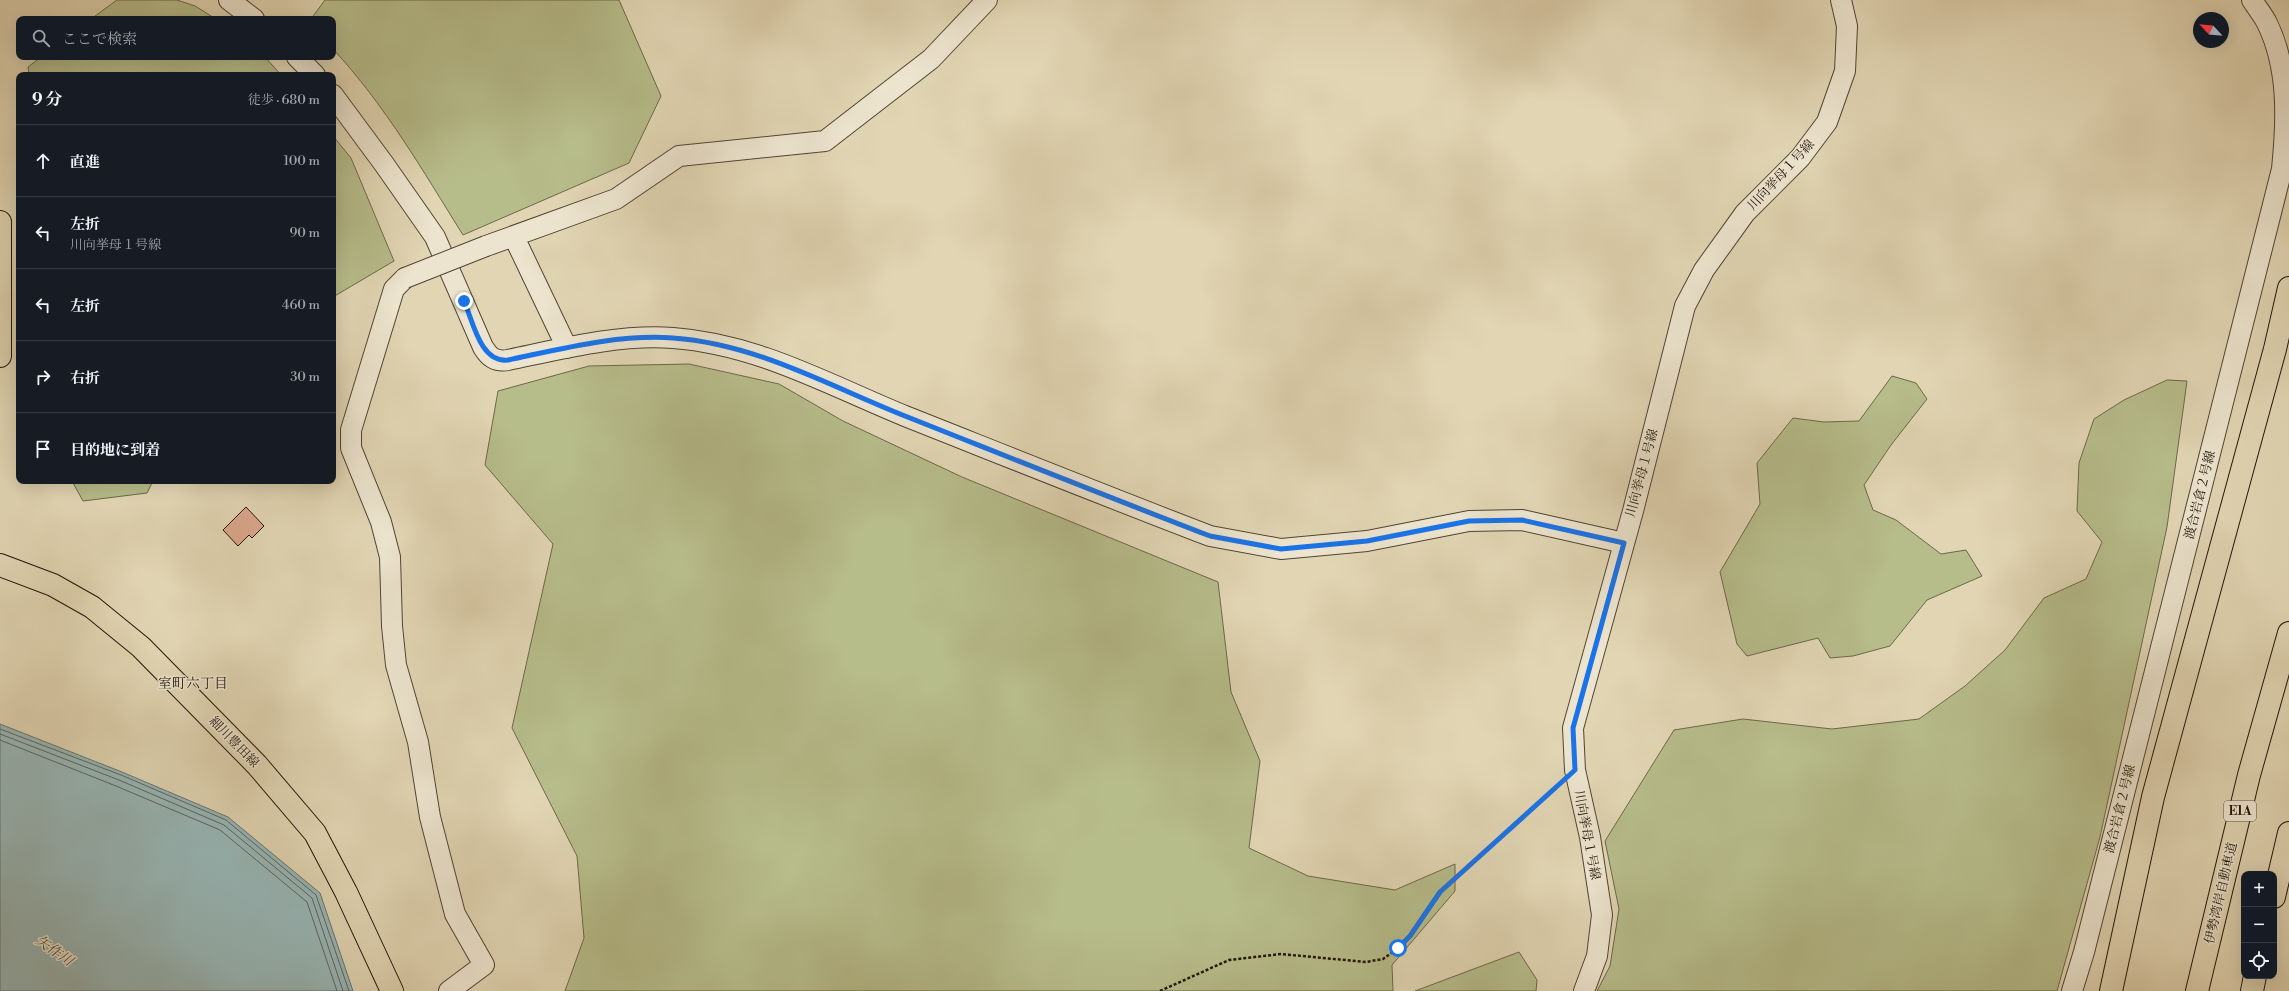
<!DOCTYPE html>
<html lang="ja">
<meta charset="utf-8">
<style>
:root{--surface:#171b24;--page:#242831;--text:#f1f3f6;--muted:#9ea1a6;--line:#363941}
body{margin:0;font-family:"Libre Bodoni","Noto Serif JP",serif;background:var(--page);color:var(--text)}
.controls{position:absolute;right:12px;bottom:12px;display:grid;overflow:hidden;border-radius:8px;box-shadow:0 4px 16px #0002}
.controls button{width:36px;height:36px;display:grid;place-items:center;padding:0;border:0;border-bottom:1px solid var(--line);background:var(--surface);color:var(--text);font:20px sans-serif}
.compass{position:absolute;left:2193px;top:12px;width:36px;height:36px;border-radius:50%;background:var(--surface);box-shadow:0 4px 16px #0002;rotate:296deg}
.stop{position:absolute;width:12px;height:12px;margin:-9px;border:3px solid #1a73e8;border-radius:50%;background:#fff}
.stop.end{background:#1a73e8;border-color:#fff;box-shadow:0 1px 4px #0008}
.list{margin:0;padding:0;list-style:none}
h2{display:flex;justify-content:space-between;align-items:center;height:52px;margin:0;padding:0 16px;font-size:17px}
h2 small{font-size:13px;font-weight:400;color:var(--muted)}
.list li{display:grid;grid-template-columns:26px 1fr auto;gap:12px;align-items:center;box-sizing:border-box;height:72px;padding:0 16px;border-top:1px solid var(--line)}
.list b{display:block;font-size:15px;white-space:nowrap}
.list p{margin:0;font-size:13px;white-space:nowrap;color:var(--muted)}
.list em{font-size:13px;font-style:normal;color:var(--muted)}
.icon{flex:none;width:22px;height:22px;fill:none;stroke:currentColor;stroke-width:2;stroke-linecap:round;stroke-linejoin:round}
.map{position:relative;flex:none;width:2289px;height:991px;overflow:hidden}
.search{position:absolute;background:var(--surface);box-shadow:0 4px 16px #0002;left:16px;top:16px;width:320px;height:44px;display:flex;align-items:center;gap:10px;box-sizing:border-box;padding:0 14px;border-radius:8px;color:var(--muted);font-size:15px}
.panel{position:absolute;background:var(--surface);box-shadow:0 4px 16px #0002;left:16px;top:72px;width:320px;height:412px;border-radius:8px}
.map>svg:first-child{display:block}
</style>
<div class="map">
<svg width="2289" height="991" viewBox="0 0 2289 991">
<rect width="100%" height="100%" fill="#e1d5b3"/>
<filter id="stains"><feTurbulence type="fractalNoise" baseFrequency=".005" numOctaves="4"/><feColorMatrix values="0 0 0 0 .2 0 0 0 0 .09 0 0 0 0 .02 0 0 0 .5 -.17"/></filter>
<radialGradient id="worn" r=".72"><stop offset=".6" stop-color="#630" stop-opacity="0"/><stop offset="1" stop-color="#630" stop-opacity=".3"/></radialGradient>
<path fill="#b6bc8a" stroke="#6c6849" d="M117 0H177L195 6 216 19H91Z
M325 0H619L661 96 629 163 463 235C423 171 385 105 333 49V19H311Z
M41 57H265L281 75H29L28 67Z
M333 136 351 158 394 261 333 297Z
M689 364 779 384 843 421 962 477 1218 582 1231 692 1260 761 1249 848 1308 876 1395 890 1455 864V891L1392 965 1393 991H565L584 938 577 856 512 728 553 544 485 465 498 391 589 366Z
M1892 376 1916 383 1927 399 1891 445 1864 485 1873 510 1896 520 1941 554 1966 550 1982 576 1927 600 1890 646 1853 656 1830 658 1818 638 1747 656 1737 644 1720 572 1760 504 1757 463 1793 418 1824 422 1859 421Z
M2167 380 2187 381 2167 527 2100 837 2057 991H1597L1610 966 1619 909 1605 841 1674 730 1743 719 1832 729 1919 719 1965 686 2005 650 2044 598 2086 579 2102 542 2077 511 2079 463 2094 419 2124 400Z
M72 481H153L147 493 83 501Z
M1519 952 1537 980 1536 991H1415Z"/>
<path fill="#98b6b6" stroke="#687670" d="M0 724 122 772 228 817 320 893 353 991H0Z"/>
<g fill="none" stroke-linecap="round" stroke-linejoin="round">
<path stroke="#5c665f" stroke-width="1" d="M0 729 121 775 226 820 316 895 349 991
M0 734 119 780 224 825 312 898 343 991
M0 740 116 786 220 830 307 902 337 991"/>
</g>
<path fill="#daa68c" stroke="#211508" d="M246 507 264 526 252 538 249 535 238 546 223 530Z"/>
<g fill="none" stroke-linecap="round" stroke-linejoin="round">
<defs>
<path id="minor" d="M229 0 254 19
M297 57 315 75
M333 95 384 164 435 237 483 347C489 357 495 362 508 360 561 349 618 334 673 338 757 344 829 385 905 416 1006 456 1108 497 1210 536L1281 549 1367 541 1469 521 1522 520 1624 543
M514 237 567 348
M486 246 616 199 679 156 825 141 931 59 987 0
M405 278 394 289 351 430V448L381 522 390 557 392 626 396 665 418 742 430 817 455 914 484 965 449 991
M1584 991 1597 956 1602 915 1590 837 1575 770 1573 728 1633 511 1685 306 1704 270 1745 213 1800 158 1827 122 1845 71 1847 26 1841 0
M2072 991 2084 952 2282 169C2287 120 2289 68 2267 23 2263 15 2257 8 2252 0"/>
<path id="major" d="M0 222V356
M0 565 53 585 92 607 141 647 257 765 315 833 346 892 392 991"/>
<path id="highway" d="M2274 897 2289 833
M2111 991 2153 797 2275 349 2289 288
M2197 991 2249 775 2289 633
M2252 991 2255 976"/>
</defs>
<use href="#minor" stroke="#514533" stroke-width="22"/>
<use href="#major" stroke="#211508" stroke-width="24"/>
<use href="#highway" stroke="#211508" stroke-width="24"/>
<path stroke="#211508" stroke-width="2.5" stroke-dasharray="3 2" stroke-linecap="butt" d="M1160 991 1229 960 1281 954 1366 962 1383 959 1398 948 1410 936 1440 892 1560 783"/>
<use href="#minor" stroke="#ece4ce" stroke-width="20"/>
<use href="#major" stroke="#e1d5b3" stroke-width="22"/>
<use href="#highway" stroke="#e1d5b3" stroke-width="22"/>
<defs>
<path id="minor-bridge" d="M405 278 486 246"/>
</defs>
<use href="#minor-bridge" stroke="#514533" stroke-width="22" stroke-linecap="butt"/>
<use href="#minor-bridge" stroke="#ece4ce" stroke-width="20"/>
</g>
<g fill="none" stroke-linecap="round" stroke-linejoin="round">
<path stroke="#1a73e8" stroke-width="5" d="M464 301C473 321 480 363 508 360 561 349 618 334 673 338 757 344 829 386 905 416 1006 456 1108 497 1210 536L1281 549 1367 541 1469 521 1522 520 1624 543 1573 728 1575 770 1440 892 1410 936 1398 948"/>
</g>
<g text-anchor="middle" dominant-baseline="central" stroke-width="3" stroke-linejoin="round" paint-order="stroke">
<rect fill="#ece4ce" stroke="#5e5343" stroke-width="1" x="2224" y="801" width="32" height="20" rx="3"/>
<g font-size="12" font-weight="bold" fill="#211508">
<text x="2240" y="811">E1A</text>
</g>
<g font-size="13" fill="#211508" stroke="#ece4ce">
<text transform="translate(1781 175) rotate(-47)">川向挙母１号線</text>
<text transform="translate(1642 473) rotate(-75)">川向挙母１号線</text>
<text transform="translate(2200 495) rotate(-76)">渡合岩倉２号線</text>
<text transform="translate(234 742) rotate(46)">細川豊田線</text>
<text transform="translate(2120 809) rotate(-76)">渡合岩倉２号線</text>
<text transform="translate(1587 835) rotate(79)">川向挙母１号線</text>
<text transform="translate(2221 893) rotate(-77)">伊勢湾岸自動車道</text>
</g>
<g font-size="14" fill="#211508" stroke="#ece4ce">
<text x="193" y="684">室町六丁目</text>
</g>
<g font-size="14" font-style="italic" fill="#4b4d45" stroke="#ece4ce">
<text transform="translate(54 951) rotate(35)">矢作川</text>
</g>
</g>
<rect width="100%" height="100%" filter="url(#stains)"/>
<rect width="100%" height="100%" fill="url(#worn)"/>
</svg>
<div class="controls">
<button>+</button>
<button>−</button>
<button><svg class="icon" aria-label="locate" viewBox="0 0 24 24"><circle cx="12" cy="12" r="6"/><path d="M12 2v4M12 18v4M2 12h4M18 12h4"/></svg></button>
</div>
<svg class="compass" viewBox="-18 -18 36 36"><path d="M0-13l5 13h-10z" fill="#e53935"/><path d="M0 13l5-13h-10z" fill="#9ea1a6"/></svg>
<div class="stop" style="left:1398px;top:948px"></div>
<div class="stop end" style="left:464px;top:301px"></div>
<div class="search"><svg class="icon" aria-label="search" viewBox="0 0 24 24"><circle cx="10" cy="10" r="6"/><path d="M15 15l6 6"/></svg>ここで検索</div>
<section class="panel">
<h2>9 分<small>徒歩 · 680 m</small></h2>
<ul class="list">
<li><svg class="icon" aria-label="ahead" viewBox="0 0 24 24"><path d="M12 20V5M6 11l6-6 6 6"/></svg><div><b>直進</b></div><em>100 m</em></li>
<li><svg class="icon" aria-label="left" viewBox="0 0 24 24"><path d="M17 20v-9H6M10 6l-5 5 5 5"/></svg><div><b>左折</b><p>川向挙母１号線</p></div><em>90 m</em></li>
<li><svg class="icon" aria-label="left" viewBox="0 0 24 24"><path d="M17 20v-9H6M10 6l-5 5 5 5"/></svg><div><b>左折</b></div><em>460 m</em></li>
<li><svg class="icon" aria-label="right" viewBox="0 0 24 24"><path d="M7 20v-9h11M14 6l5 5-5 5"/></svg><div><b>右折</b></div><em>30 m</em></li>
<li><svg class="icon" aria-label="arrive" viewBox="0 0 24 24"><path d="M6 21V4h12l-3 4 3 4H6"/></svg><div><b>目的地に到着</b></div></li>
</ul>
</section>
</div>
